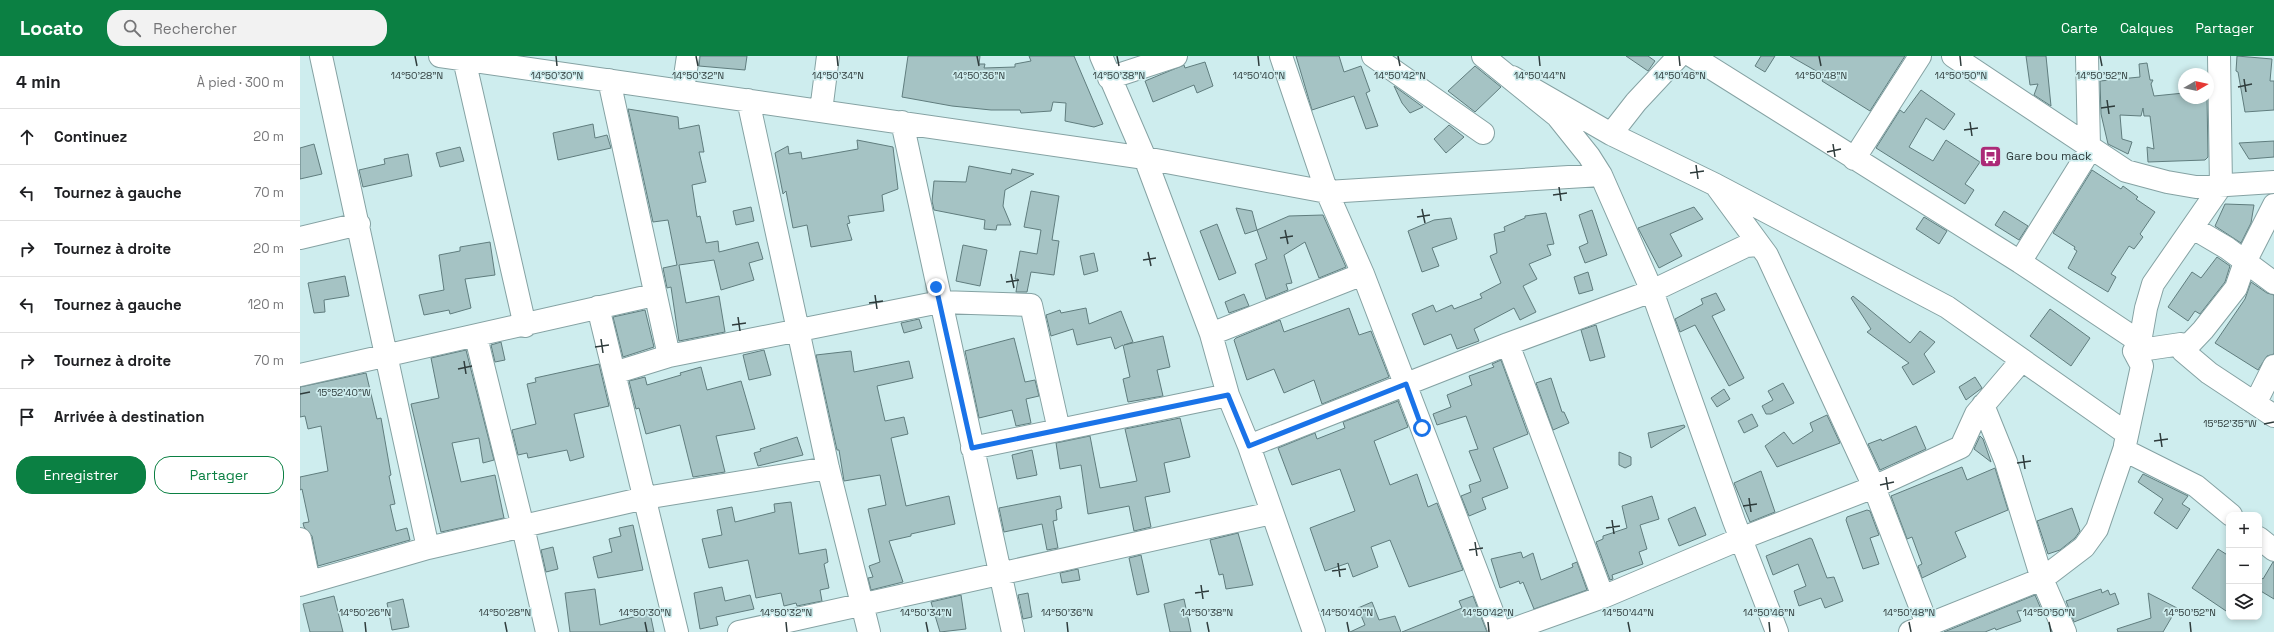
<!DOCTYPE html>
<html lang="fr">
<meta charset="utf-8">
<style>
:root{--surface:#fff;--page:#f2f2f2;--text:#202124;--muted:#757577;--line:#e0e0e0;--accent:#0b8043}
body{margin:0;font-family:"Space Grotesk",sans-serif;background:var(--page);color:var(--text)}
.controls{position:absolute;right:12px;bottom:12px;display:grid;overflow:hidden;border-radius:8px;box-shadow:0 2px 6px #0003}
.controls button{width:36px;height:36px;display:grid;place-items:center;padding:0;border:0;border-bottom:1px solid var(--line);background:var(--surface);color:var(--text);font:20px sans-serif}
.compass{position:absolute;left:1878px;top:12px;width:36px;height:36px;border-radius:50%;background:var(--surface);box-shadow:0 2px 6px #0003;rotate:81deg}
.stop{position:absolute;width:12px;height:12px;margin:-9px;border:3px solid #1a73e8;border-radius:50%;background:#fff}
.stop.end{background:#1a73e8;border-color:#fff;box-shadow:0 1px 4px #0008}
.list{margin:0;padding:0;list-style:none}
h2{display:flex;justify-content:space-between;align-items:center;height:52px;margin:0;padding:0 16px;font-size:17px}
h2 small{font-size:13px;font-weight:400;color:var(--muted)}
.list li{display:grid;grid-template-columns:26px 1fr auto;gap:12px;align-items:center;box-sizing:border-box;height:56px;padding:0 16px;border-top:1px solid var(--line)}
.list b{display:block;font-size:15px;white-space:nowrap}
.list em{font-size:13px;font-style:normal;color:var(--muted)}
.actions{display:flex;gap:8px;padding:12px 16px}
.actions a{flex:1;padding:9px 0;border:1px solid var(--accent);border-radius:16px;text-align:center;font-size:14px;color:var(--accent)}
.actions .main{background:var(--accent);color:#fff}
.icon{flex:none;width:22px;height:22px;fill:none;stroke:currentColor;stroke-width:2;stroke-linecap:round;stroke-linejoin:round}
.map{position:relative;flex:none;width:1974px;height:576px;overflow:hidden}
header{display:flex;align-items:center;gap:24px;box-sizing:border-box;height:56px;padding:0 20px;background:var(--accent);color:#fff}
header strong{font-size:19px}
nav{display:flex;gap:22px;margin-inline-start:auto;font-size:14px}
.search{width:280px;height:36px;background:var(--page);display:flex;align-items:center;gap:10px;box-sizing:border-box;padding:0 14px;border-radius:16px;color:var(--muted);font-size:15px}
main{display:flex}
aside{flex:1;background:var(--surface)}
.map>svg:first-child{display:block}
</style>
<header>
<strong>Locato</strong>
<div class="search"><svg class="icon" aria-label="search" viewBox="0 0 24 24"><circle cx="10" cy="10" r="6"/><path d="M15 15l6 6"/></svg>Rechercher</div>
<nav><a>Carte</a><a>Calques</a><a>Partager</a></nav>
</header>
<main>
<aside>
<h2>4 min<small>À pied · 300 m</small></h2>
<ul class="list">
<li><svg class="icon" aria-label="ahead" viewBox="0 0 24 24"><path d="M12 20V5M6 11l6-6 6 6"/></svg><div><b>Continuez</b></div><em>20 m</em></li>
<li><svg class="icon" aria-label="left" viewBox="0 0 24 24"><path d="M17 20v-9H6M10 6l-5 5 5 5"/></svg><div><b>Tournez à gauche</b></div><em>70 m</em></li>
<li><svg class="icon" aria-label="right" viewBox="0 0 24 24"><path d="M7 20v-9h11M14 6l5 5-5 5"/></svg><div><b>Tournez à droite</b></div><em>20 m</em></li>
<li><svg class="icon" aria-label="left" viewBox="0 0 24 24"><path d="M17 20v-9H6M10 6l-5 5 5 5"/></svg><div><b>Tournez à gauche</b></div><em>120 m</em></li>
<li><svg class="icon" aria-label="right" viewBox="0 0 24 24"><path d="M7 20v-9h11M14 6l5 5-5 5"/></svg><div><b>Tournez à droite</b></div><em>70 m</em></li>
<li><svg class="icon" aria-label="arrive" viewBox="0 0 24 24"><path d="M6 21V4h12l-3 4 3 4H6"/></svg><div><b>Arrivée à destination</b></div></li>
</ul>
<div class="actions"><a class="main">Enregistrer</a><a>Partager</a></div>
</aside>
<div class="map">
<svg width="1974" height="576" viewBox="0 0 1974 576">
<rect width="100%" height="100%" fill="#ceedee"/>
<path fill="#a5c3c4" stroke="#607d7e" d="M400 0H447L445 14 399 10Z
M608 0H680L679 8H685L684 12 715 11V8L731 5 729 0H774L803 68 794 71 765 65 766 47 753 46 751 55 721 57 720 54H691L652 50 602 41Z
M996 0H1039L1044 16 1061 10 1070 35 1066 37 1078 70 1066 73 1054 40 1012 54Z
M1326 0H1348L1355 5 1348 15Z
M1461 0H1475L1465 16 1455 10Z
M1490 0H1605L1570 55 1522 25 1525 20Z
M1726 0H1746L1751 50 1734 39 1738 28 1730 29Z
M1937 0 1972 3 1970 25H1974V54L1945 56 1938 16 1936 15Z
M905 6 913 30 897 37 894 29 853 46 845 25 884 9 885 12Z
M1847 7 1850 24H1853L1851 28 1854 40 1884 37V42H1907L1908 101 1905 104 1848 106 1847 91 1854 93 1850 60H1844L1843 52 1841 60 1820 59 1822 83 1832 86 1828 98 1808 88 1801 58 1800 25 1840 21 1839 8Z
M1175 10 1201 31 1175 56 1148 35Z
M1094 30 1123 51 1110 57 1102 47Z
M1621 34 1655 58 1644 74 1626 62 1609 91 1633 105 1646 84 1680 106 1665 128 1674 134 1665 148 1576 92 1600 54 1604 57Z
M328 53 378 61 379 73 399 69 404 96H399L406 126 392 129 397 161 400 160 406 187 418 185 419 196 458 186 463 203 449 207 454 224 421 234 414 204 379 209 386 247 419 240 425 276 379 285 371 231 367 232 363 212 377 209 368 164 353 166Z
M293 68 295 82 307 79 311 92 258 104 253 77Z
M1149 69 1164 81 1146 97 1134 83Z
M557 84 593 91 598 133 582 139 584 155 548 160 550 167 547 168 552 184 511 191 507 169 493 172 486 135 483 138 475 97 488 90 489 98 501 96 502 103 558 93Z
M1974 85V101L1949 103 1939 87Z
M14 88 22 118 0 123V92Z
M160 91 164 105 140 111 136 97Z
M108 98 112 120 63 131 59 114 85 108 84 103Z
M669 110 711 118 712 113 734 118 705 134 703 150 711 169H697L696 174 684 173 685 164 634 154 632 145 634 125 666 126Z
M1792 114 1821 133 1823 130 1838 141 1836 143 1855 156 1840 178 1843 181 1834 193 1829 190 1811 218 1816 221 1808 236 1768 212 1777 195 1774 193 1775 191 1753 177Z
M731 135 759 140 752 184 759 185 754 219 731 216 727 236H716L718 223H715L720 195 737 198 741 174 724 171Z
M1925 148 1954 149 1951 167 1941 187 1915 170Z
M451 151 454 165 436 169 433 155Z
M1394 151 1403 163 1370 178 1382 200 1359 212 1338 172Z
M936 152 952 155 957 174 945 178Z
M1292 154 1307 199 1285 207 1279 191 1288 187 1279 159Z
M1704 155 1728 170 1719 184 1695 169Z
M1246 157 1254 188 1247 189 1251 199 1229 208 1237 223 1223 230 1236 256 1220 264 1214 252 1174 273 1179 285 1157 293 1151 278 1124 289 1112 258 1133 249 1136 256 1152 249 1154 253 1182 242 1180 238 1201 227 1190 200 1197 197 1194 178 1205 175 1204 171 1225 162V160Z
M1023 159 1046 211 1019 222 1005 186 984 199 992 227 986 228 988 234 966 243 955 208 967 203 957 174 989 160Z
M1624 161 1647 175 1639 188 1616 173Z
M1151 162 1157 183 1132 192 1139 210 1122 216 1108 175 1134 164Z
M917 168 936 217 919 224 900 175Z
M190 186 195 219 165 223 171 252 150 258 149 254 124 259 119 239 144 234 139 199 160 195V191Z
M663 189 687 194 680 230 656 225Z
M794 197 798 215 784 219 780 200Z
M1917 201 1930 210 1925 226 1900 258 1895 255 1888 265 1868 251 1892 216 1901 222Z
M1288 216 1293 234 1279 238 1274 221Z
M45 220 49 240 24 244 25 256 14 257 8 227Z
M1951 226 1967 237 1974 239V298L1967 300 1958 314 1915 287 1945 243Z
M1416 237 1425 254 1412 260 1444 322 1429 330 1395 269 1380 276 1375 263 1403 248 1401 243Z
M944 238 949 250 929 257 925 246Z
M1553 240 1610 287 1620 275 1635 286 1624 298 1635 316 1613 329 1602 311 1609 307 1567 276 1571 273 1551 242Z
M786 252 789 268 821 255 833 286 824 289 863 280 870 311 857 314 863 340 828 346 823 323 830 321 823 289 815 293 811 281 777 289 773 273 751 280 746 259 760 254 761 257Z
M1049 252 1059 279 1071 275 1089 321 1022 348 1014 324 984 337 974 313 947 324 934 284 936 282 980 264 984 276Z
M1750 253 1790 282 1771 310 1730 280Z
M345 254 354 291 323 301 313 261Z
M619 263 622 272 604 277 601 267Z
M1296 269 1305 301 1290 305 1281 274Z
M714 282 725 326 735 324 739 340 726 343 731 367 716 370 712 354 679 362 665 295Z
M201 286 205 304 195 306 191 289Z
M166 294 194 404 183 407 179 382 152 387 161 426 195 419 204 462 141 476 111 348 139 342 131 302Z
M464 294 471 319 449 324 443 299Z
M551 295 554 316 609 305 613 322 577 330 585 365 604 361 608 378 591 382 606 450 649 440 655 468 611 478V480L589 485 603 526 571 534 568 522 573 521 569 510 580 506 568 453 586 449 580 419 544 425 539 394H537L516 299Z
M1201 304 1228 378 1193 392 1208 432 1182 442 1186 453 1169 460 1161 440 1171 436 1169 429 1181 425 1169 395 1178 393 1166 360 1137 369 1133 358 1151 351 1147 339 1172 329 1169 320 1194 311 1192 308Z
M299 308 309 350 274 358 284 401 270 405 267 394 228 402 227 397 218 399 212 374 236 368 227 328 236 326 235 322Z
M401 311 407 334 441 325 455 373 416 380 425 416 393 421 380 369 346 378 339 352 336 353 329 325 345 321 347 329 381 319 380 317Z
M66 317 77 363 81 362 91 419 89 420 95 448 90 449 96 475 107 472 110 484 18 510 12 480 4 471 3 467 9 466 2 433 0 434V421L28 415 21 370 8 373 5 360 0 361V331Z
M1675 321 1682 332 1666 344 1659 331Z
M1251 322 1262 356H1264L1269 367 1253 374 1236 327Z
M1483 327 1494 347 1471 358H1466L1462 350 1473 344 1468 335Z
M1424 333 1430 343 1417 351 1411 342Z
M1098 345 1108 371 1074 385 1090 429 1117 418 1128 451 1137 447 1163 514 1109 531 1090 484 1071 491 1078 511 1053 521 1048 507 1025 515 1010 472 1055 455 1040 413 992 429 978 392 1015 377 1017 383 1045 372 1043 366Z
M1452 358 1458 370 1444 377 1438 365Z
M1527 359 1540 387 1477 411 1465 390 1484 376 1493 388 1513 375 1510 367Z
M880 362 890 401 864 407 870 436 845 441 851 471 834 475 829 450 788 458 781 409 760 413 756 387 790 380 800 432 837 425 825 373Z
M1384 369 1385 371 1351 392 1348 377Z
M1616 370 1626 393 1580 414 1568 388 1581 383 1582 385Z
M1680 380 1683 383 1691 406 1674 393Z
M497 381 503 399 458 410 454 397 461 395 460 393Z
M732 394 737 419 717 423 712 399Z
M1319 396 1331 401V409L1325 412 1319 409Z
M1662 411 1667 424 1695 412 1708 454 1655 476 1666 501 1622 522 1618 510 1622 508 1612 481 1607 483 1591 440Z
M1461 415 1475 456 1450 466 1434 427Z
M1843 418 1888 440 1882 448 1890 453 1877 473 1854 457 1863 443 1838 426Z
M760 440 762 452 756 454 757 464 753 465 758 492 747 494 742 468 704 476 699 452Z
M1352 440 1359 463 1340 469 1347 493 1339 496 1343 508 1312 519 1313 523 1310 524 1296 486 1303 483V480L1327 472 1322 450Z
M491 446 499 498 526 493 528 506 524 508 529 532 520 534 522 545 497 550 496 547 484 550 481 537 456 542 448 504 409 512 402 483 422 479 417 454 432 451 435 466 475 456 474 448Z
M1395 451 1406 479 1379 490 1368 463Z
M1772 452 1780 475 1775 482 1760 494 1748 498 1737 465Z
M1567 454 1570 455 1579 479 1570 482 1579 508 1563 513 1546 464 1547 461Z
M333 469 343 514 298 522 293 501 312 496 309 483 321 480 319 472Z
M938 477 953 529 926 533 923 518 919 519 910 484Z
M1510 482 1512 483 1527 522 1534 521 1543 545 1525 552 1521 542 1499 550 1494 535 1506 530 1498 508 1473 519 1466 500Z
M253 491 258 513 246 516 241 494Z
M1918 493 1929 500V557L1892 532Z
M1221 496 1223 502 1233 497 1241 524 1273 511 1272 508 1277 506 1287 534 1234 553 1223 526 1220 528 1219 525 1200 532 1191 503Z
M841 499 849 536 837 539 829 502Z
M1973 506H1974V543L1959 534V520L1963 523Z
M778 513 780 524 762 527 760 517Z
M422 531 425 545 450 539 454 553 416 561 418 569 400 573 394 537Z
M295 533 300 569 350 557 354 576H270L265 537Z
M1801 533 1802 537 1808 534 1810 539 1815 537 1819 548 1774 566 1766 545Z
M728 537 732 561 723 563 718 539Z
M1848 537 1877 552 1863 576H1818L1817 573 1851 562Z
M661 539 666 573 640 576 631 546Z
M1735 539 1741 553 1717 555 1721 565 1696 574 1695 572 1685 576H1644Z
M34 540 43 576H10L3 548Z
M1173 540 1187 576H1102L1162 552 1159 545Z
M103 543 109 571 92 574 87 547Z
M884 543 891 576H870L864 548Z
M1072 546 1079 564 1095 560 1101 576H1050L1065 569 1058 552Z"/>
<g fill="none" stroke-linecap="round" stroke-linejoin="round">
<defs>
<path id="minor" d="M21 0 128 492
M140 0 845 102 1027 136 1301 119
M801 0 845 102 911 278 928 339 949 390 1014 576
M981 0 1027 136 1063 218 1200 576
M1073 0 1183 77
M1183 0 1257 60 1289 100 1301 119 1352 235 1434 465 1477 576
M1392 0 1720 206 1840 286
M1653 0 1826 115 1867 126 1896 131 1974 126
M1787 0 1789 90
M164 3 225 270
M1212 21 1311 78 1416 129 1647 251 1826 377
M809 22 876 0
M309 24 369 300
M383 34 388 0
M448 44 528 412 569 576
M521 55 528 0
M602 66 713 576
M1311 78 1336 46 1379 0
M1554 103 1620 0
M1417 131 1467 199 1574 431 1630 576
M1893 172 1927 192 1974 227
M0 182 59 168
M1720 206 1791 92
M298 251 377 576
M911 278 1063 218
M176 281 223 471 247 576
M1208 288 1303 541
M1834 295 1881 288 1883 295 1903 274 1936 232 1945 206 1974 149
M1883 295 1909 317 1974 360
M314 317 369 300 640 246 731 249 759 374
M0 319 354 239
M1956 346 1974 310
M1683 349 1706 406 1742 523 1765 576
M1825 389 1842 310 1834 295 1840 286 1846 252 1853 228 1921 130 1919 0
M949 390 1208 288 1352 235 1446 190 1458 189
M672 392 928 339
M1959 482 1974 494
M0 483 9 526
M0 529 128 492 345 442 528 412
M439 576 972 457
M1205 576 1303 541 1440 483 1574 431 1661 391 1676 358 1722 304
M1610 576 1742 523 1784 491 1797 473 1824 394 1896 430 1931 459"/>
</defs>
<use href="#minor" stroke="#85a2a3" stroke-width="24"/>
<use href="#minor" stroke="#fff" stroke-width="22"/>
</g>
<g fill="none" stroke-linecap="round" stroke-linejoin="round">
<path stroke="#1a73e8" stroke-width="5" d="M636 231 672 392 928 339 949 390 1106 328 1122 372"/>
</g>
<path fill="none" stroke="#2f3c3c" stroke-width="1.5" d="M115 0 117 10M256 0 257 10M396 0 398 10M537 0 538 10M677 0 679 10M817 0 819 10M958 0 959 10M1098 0 1100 10M1239 0 1240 10M1379 0 1380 10M1519 0 1521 10M1660 0 1661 10M1800 0 1802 10M1944 23 1946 36M1938 31 1952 28M1807 44 1809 58M1801 52 1815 50M1670 66 1672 80M1664 74 1678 72M1533 88 1535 101M1527 96 1541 93M1396 109 1398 123M1390 117 1404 115M1259 131 1261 145M1253 139 1267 137M1122 153 1125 167M1117 161 1130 159M985 174 988 188M980 182 993 180M848 196 851 210M843 204 856 202M711 218 714 232M706 226 719 224M575 239 577 253M569 247 583 245M438 261 440 275M432 269 446 267M301 283 303 297M295 291 309 289M164 305 166 318M158 313 172 310M0 338 10 336M1964 368 1974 366M1860 377 1862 391M1854 385 1868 383M1723 399 1725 413M1717 407 1731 405M1586 421 1588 434M1580 429 1594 426M1449 442 1451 456M1443 450 1457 448M1312 464 1314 478M1306 472 1320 470M1175 486 1177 500M1169 494 1183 492M1038 507 1040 521M1032 515 1046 513M901 529 903 543M895 537 909 535M65 566 66 576M205 566 207 576M345 566 347 576M486 566 487 576M626 566 628 576M767 566 768 576M907 566 909 576M1047 566 1049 576M1188 566 1189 576M1328 566 1330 576M1469 566 1470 576M1609 566 1611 576M1749 566 1751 576M1890 566 1891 576"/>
<defs>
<symbol id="bus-square" viewBox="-11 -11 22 22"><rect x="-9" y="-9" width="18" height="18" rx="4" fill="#ab2a77" stroke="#ceedee"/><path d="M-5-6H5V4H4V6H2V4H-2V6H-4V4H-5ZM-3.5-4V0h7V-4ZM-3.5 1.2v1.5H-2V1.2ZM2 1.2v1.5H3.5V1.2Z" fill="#fff"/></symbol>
</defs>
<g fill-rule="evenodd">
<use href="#bus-square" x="1678" y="88" width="25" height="25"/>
</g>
<g text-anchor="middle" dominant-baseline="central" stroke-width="3.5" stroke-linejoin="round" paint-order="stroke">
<g font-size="12" fill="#2f3c3c" stroke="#ceedee" text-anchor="start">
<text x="1706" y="100">Gare bou mack</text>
</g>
</g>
<g font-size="10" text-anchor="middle" fill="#2f3c3c" stroke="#ceedee" stroke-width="3.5" stroke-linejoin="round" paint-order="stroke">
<text x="117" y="23">14°50'28"N</text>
<text x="257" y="23">14°50'30"N</text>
<text x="538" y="23">14°50'34"N</text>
<text x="679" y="23">14°50'36"N</text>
<text x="819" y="23">14°50'38"N</text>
<text x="959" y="23">14°50'40"N</text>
<text x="1380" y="23">14°50'46"N</text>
<text x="1661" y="23">14°50'50"N</text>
<text x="398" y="23">14°50'32"N</text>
<text x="1100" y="23">14°50'42"N</text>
<text x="1240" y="23">14°50'44"N</text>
<text x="1521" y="23">14°50'48"N</text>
<text x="1802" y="23">14°50'52"N</text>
<text x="44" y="340">15°52'40"W</text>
<text x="1930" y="371">15°52'35"W</text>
<text x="65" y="560">14°50'26"N</text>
<text x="205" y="560">14°50'28"N</text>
<text x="345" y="560">14°50'30"N</text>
<text x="486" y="560">14°50'32"N</text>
<text x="626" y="560">14°50'34"N</text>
<text x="767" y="560">14°50'36"N</text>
<text x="907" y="560">14°50'38"N</text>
<text x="1047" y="560">14°50'40"N</text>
<text x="1188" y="560">14°50'42"N</text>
<text x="1328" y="560">14°50'44"N</text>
<text x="1469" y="560">14°50'46"N</text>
<text x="1609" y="560">14°50'48"N</text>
<text x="1749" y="560">14°50'50"N</text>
<text x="1890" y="560">14°50'52"N</text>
</g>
</svg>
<div class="controls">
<button>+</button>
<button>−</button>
<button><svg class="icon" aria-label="layers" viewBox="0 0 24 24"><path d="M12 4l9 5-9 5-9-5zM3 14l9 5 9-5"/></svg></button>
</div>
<svg class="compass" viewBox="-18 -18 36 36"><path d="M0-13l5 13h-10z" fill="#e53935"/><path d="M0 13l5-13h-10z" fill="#757577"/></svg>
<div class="stop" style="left:1122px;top:372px"></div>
<div class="stop end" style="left:636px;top:231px"></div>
</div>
</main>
